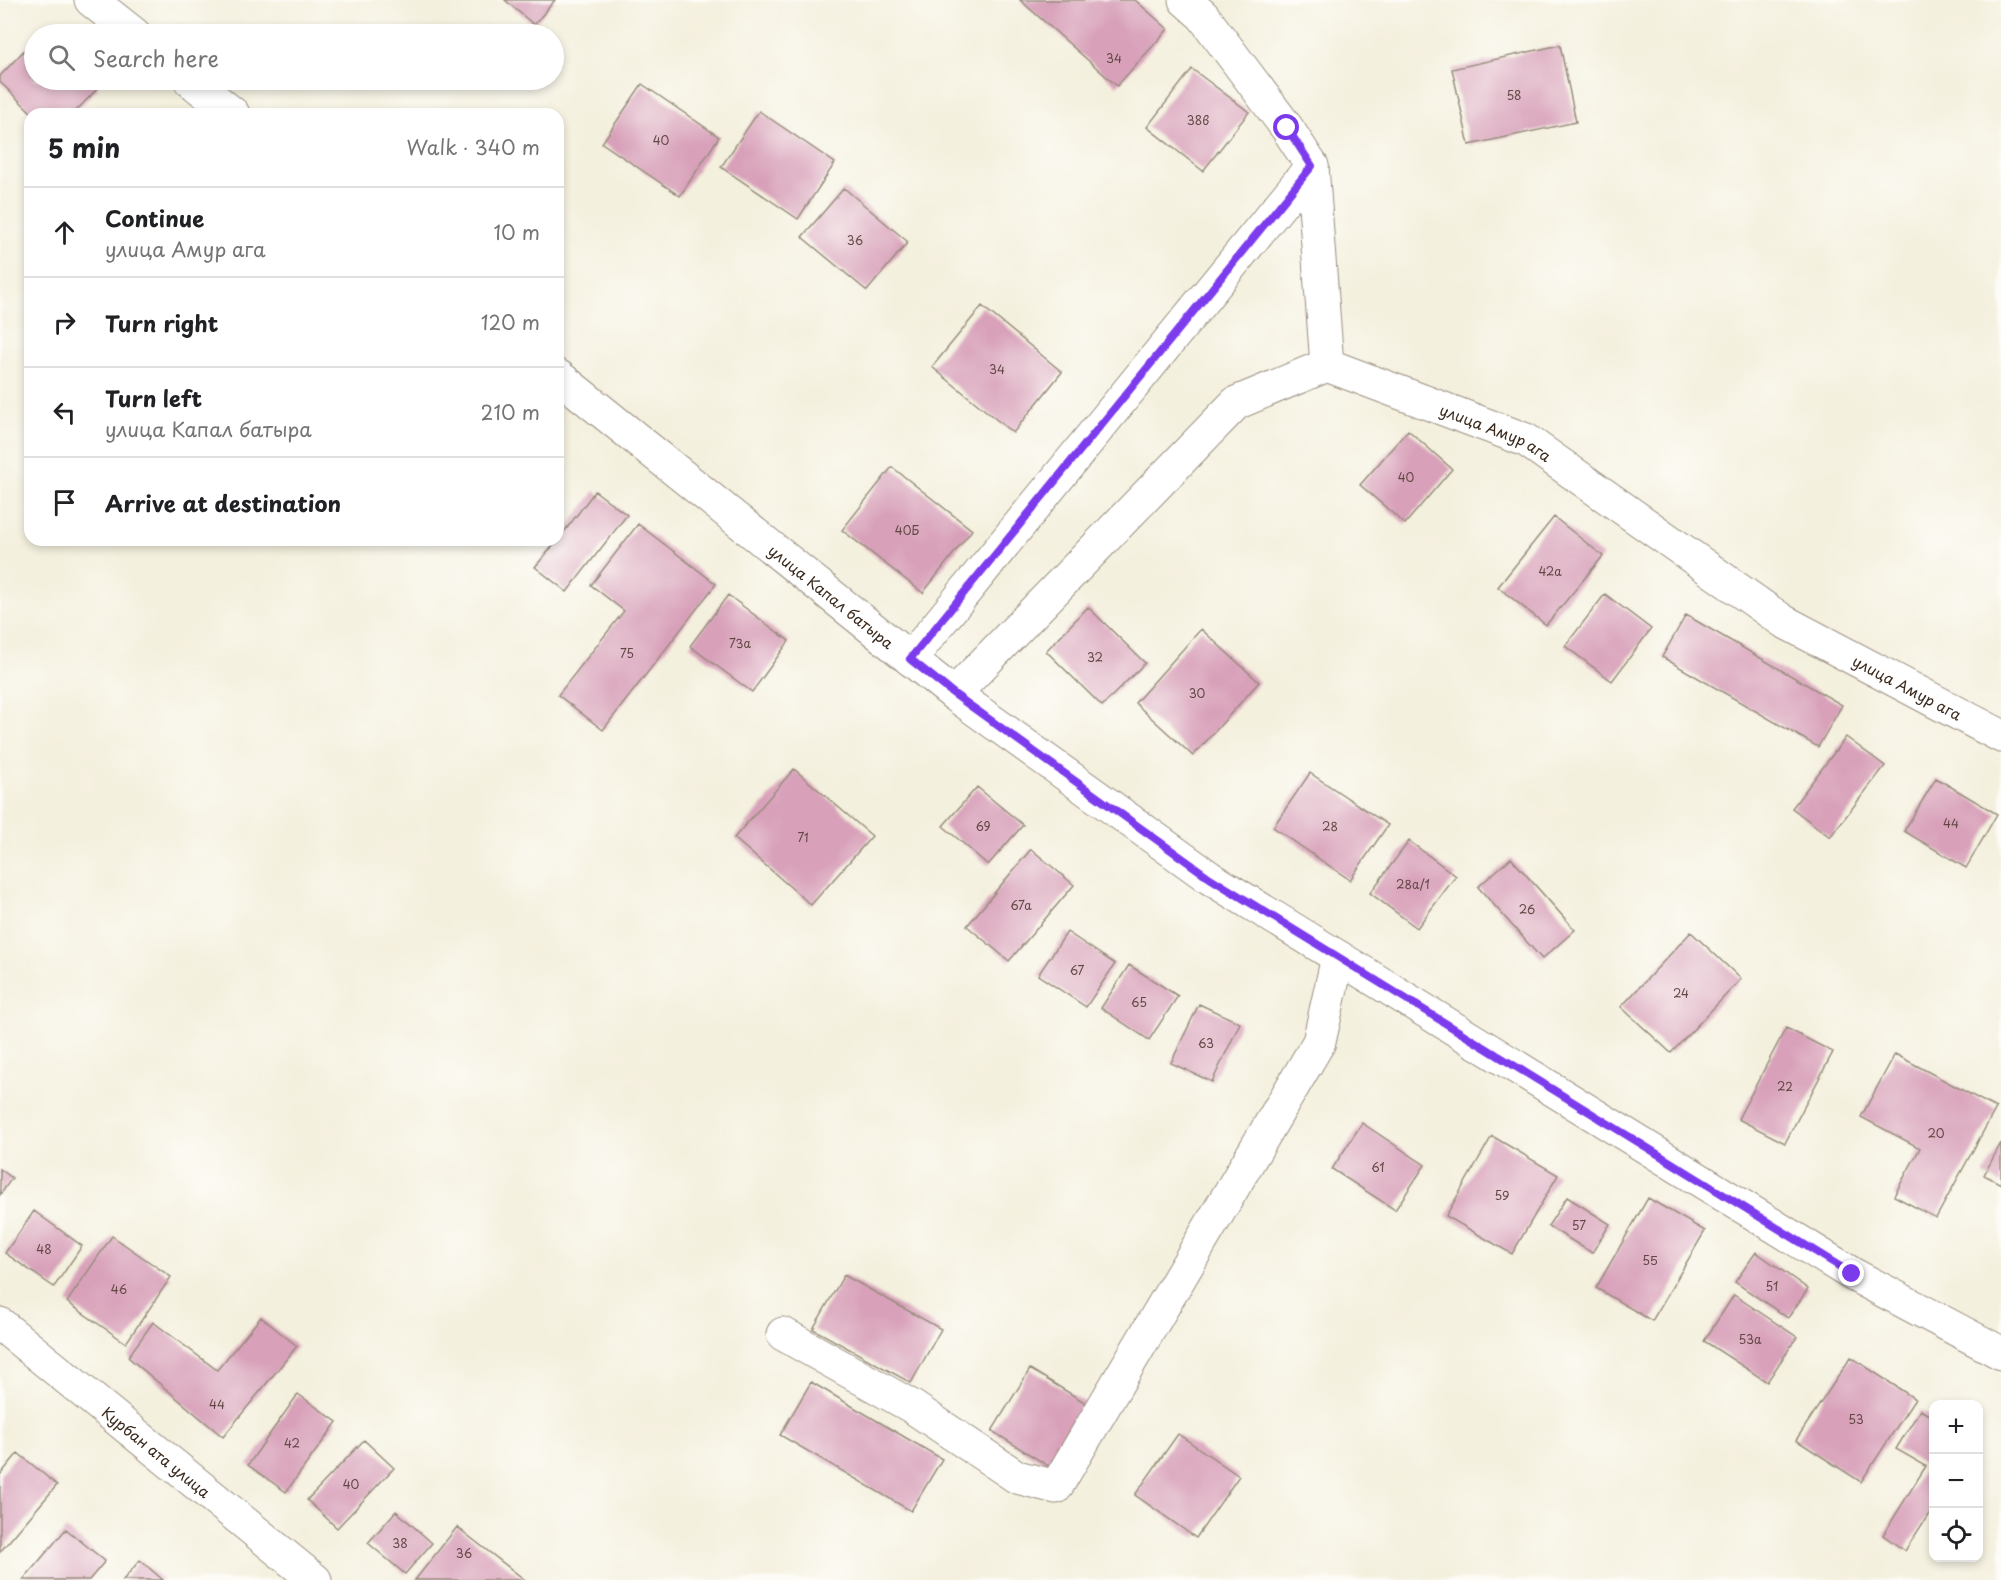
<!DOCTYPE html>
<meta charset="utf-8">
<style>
:root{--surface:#fff;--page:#f2f2f2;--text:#202124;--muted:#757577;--line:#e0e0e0}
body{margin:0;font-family:"Playpen Sans",sans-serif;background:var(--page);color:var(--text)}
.controls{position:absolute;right:18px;bottom:18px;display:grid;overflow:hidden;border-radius:12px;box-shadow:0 3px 9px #0003}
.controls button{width:54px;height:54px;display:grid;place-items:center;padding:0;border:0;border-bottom:2px solid var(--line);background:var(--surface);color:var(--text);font:30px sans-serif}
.stop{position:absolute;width:18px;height:18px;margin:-14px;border:4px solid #7c3aed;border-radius:50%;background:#fff}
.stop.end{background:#7c3aed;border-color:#fff;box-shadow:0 2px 6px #0008}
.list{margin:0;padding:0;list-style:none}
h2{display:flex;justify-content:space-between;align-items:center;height:78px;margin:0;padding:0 24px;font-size:26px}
h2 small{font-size:20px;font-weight:400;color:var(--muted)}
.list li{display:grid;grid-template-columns:39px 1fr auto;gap:18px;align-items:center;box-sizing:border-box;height:90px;padding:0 24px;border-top:2px solid var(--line)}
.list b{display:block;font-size:22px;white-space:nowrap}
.list p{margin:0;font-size:20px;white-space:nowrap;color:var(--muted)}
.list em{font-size:20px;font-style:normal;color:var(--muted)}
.icon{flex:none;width:33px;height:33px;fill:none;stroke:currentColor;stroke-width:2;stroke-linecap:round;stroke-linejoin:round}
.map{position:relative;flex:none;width:2001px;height:1580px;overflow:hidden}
.search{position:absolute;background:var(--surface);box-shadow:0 3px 9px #0003;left:24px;top:24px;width:540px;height:66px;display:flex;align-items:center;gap:15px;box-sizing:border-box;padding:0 21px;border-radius:33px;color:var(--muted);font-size:22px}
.panel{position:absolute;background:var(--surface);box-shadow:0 3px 9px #0003;left:24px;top:108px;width:540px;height:438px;border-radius:18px}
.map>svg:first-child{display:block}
</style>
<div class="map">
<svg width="2001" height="1580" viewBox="0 0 2001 1580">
<rect width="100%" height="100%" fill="#fdfcf7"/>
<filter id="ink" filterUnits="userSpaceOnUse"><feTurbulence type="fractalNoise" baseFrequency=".0167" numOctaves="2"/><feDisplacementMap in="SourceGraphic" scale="12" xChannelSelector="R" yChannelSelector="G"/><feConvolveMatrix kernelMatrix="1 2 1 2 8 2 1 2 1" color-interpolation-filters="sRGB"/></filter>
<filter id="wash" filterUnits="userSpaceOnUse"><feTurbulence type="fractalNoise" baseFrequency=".008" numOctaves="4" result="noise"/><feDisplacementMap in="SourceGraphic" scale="24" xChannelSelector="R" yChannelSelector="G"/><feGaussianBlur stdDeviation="1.35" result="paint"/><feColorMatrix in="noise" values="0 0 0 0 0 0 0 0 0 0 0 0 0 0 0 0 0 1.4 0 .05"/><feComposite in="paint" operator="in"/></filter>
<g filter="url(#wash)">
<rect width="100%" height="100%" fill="#f4f0de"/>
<g id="blocks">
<path fill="#d8a0b9" d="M505 0H555L534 25Z
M1020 0H1135L1168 29 1117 86Z
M34 40V80H89L98 88 73 114H33L0 82V76Z
M1560 45 1576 122 1469 145 1452 69Z
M1192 69 1249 112 1203 171 1147 127Z
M642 84 719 137 680 196 602 143Z
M759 111 835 163 798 219 721 167Z
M844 188 908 242 867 291 802 237Z
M982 306 1062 372 1013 433 932 367Z
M1408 430 1452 469 1405 524 1360 485Z
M892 467 972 530 923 593 842 530Z
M595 491 627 515 567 592 535 567 558 540Z
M1554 517 1603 556 1546 625 1498 587Z
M638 524 716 584 603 730 558 695 624 611 591 585Z
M1605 594 1651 629 1612 681 1565 646Z
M728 595 789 641 752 692 690 646Z
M1088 607 1145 663 1102 706 1046 651Z
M1686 615 1842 705 1818 747 1662 657Z
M1201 629 1259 682 1193 756 1135 703Z
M1846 737 1885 766 1830 837 1792 808Z
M794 769 872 836 811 905 734 838Z
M1310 773 1388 825 1350 880 1273 827Z
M1936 778 1997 814 1966 868 1904 831Z
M977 787 1023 825 988 865 943 826Z
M1409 841 1456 876 1417 928 1370 893Z
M1031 849 1074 885 1009 961 967 926Z
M1511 858 1575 930 1542 959 1478 887Z
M1067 932 1115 964 1086 1007 1038 975Z
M1691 932 1741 979 1671 1053 1621 1007Z
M1129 965 1178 996 1149 1040 1101 1008Z
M1199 1004 1240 1023 1212 1082 1171 1063Z
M1786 1028 1833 1052 1785 1143 1738 1119Z
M1895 1054 1996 1108 1936 1218 1894 1196 1920 1148 1861 1117Z
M1362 1123 1425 1165 1395 1210 1332 1169Z
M1492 1136 1558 1175 1512 1254 1446 1216Z
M2001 1143V1184L1984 1175Z
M0 1169 12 1178 0 1195Z
M1567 1197 1610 1224 1592 1253 1548 1226Z
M1648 1198 1705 1231 1652 1321 1596 1288Z
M34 1211 82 1246 54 1287 5 1253Z
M112 1236 171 1277 126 1343 67 1302Z
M1756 1252 1808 1289 1788 1318 1735 1282Z
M844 1275 941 1329 911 1383 813 1329Z
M1734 1295 1797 1337 1767 1382 1704 1341Z
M261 1317 297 1346 223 1437 128 1357 153 1322 217 1370Z
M1851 1357 1915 1399 1861 1482 1796 1440Z
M1030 1369 1089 1405 1050 1467 992 1431Z
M811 1382 942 1459 911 1511 780 1435Z
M298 1394 337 1422 286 1492 248 1465Z
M1920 1410 1934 1418V1506L1905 1551 1883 1535 1926 1466 1896 1449Z
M1178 1434 1239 1476 1196 1538 1135 1495Z
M364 1440 394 1468 337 1528 307 1500Z
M18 1453 57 1485 0 1552V1475Z
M396 1511 432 1543 405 1574 368 1543Z
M457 1527 525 1580H415Z
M66 1529 105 1561 89 1580H23Z
M140 1560 163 1580H123Z"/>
</g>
</g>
<g filter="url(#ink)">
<use href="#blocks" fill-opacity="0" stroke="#988d7e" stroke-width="1.5"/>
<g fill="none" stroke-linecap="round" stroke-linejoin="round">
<defs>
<g id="minor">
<path id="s1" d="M1185 0 1203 16 1287 128 1312 166 1327 365 1526 440 1783 621 2001 736"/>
<path d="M910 659 1312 166"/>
<path d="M954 694 1236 403 1327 365"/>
<path id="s2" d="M0 1324 315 1580"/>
<path d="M783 1334 911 1406 1017 1477 1056 1487 1319 1042 1338 957"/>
</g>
<g id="major">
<path d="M91 0 134 34"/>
<path d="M190 80 233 114"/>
<path id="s3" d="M558 376 954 694 1210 878 1852 1274 2001 1353"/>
</g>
</defs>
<use href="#minor" stroke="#988d7e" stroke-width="35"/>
<use href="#major" stroke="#988d7e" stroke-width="35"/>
<use href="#minor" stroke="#fff" stroke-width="33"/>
<use href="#major" stroke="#fff" stroke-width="33"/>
</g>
</g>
<g fill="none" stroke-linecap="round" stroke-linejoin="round" filter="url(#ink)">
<path stroke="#7c3aed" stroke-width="8" d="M1287 128 1312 166 910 659 954 694 1210 878 1852 1274"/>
</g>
<g text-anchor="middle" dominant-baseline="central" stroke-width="5" stroke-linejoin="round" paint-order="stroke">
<g font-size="12" fill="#624845">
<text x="1114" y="58">34</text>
<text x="1514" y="95">58</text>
<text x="1198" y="120">38в</text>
<text x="661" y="140">40</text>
<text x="855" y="240">36</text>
<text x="997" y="369">34</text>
<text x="1406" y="477">40</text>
<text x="907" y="530">40Б</text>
<text x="1550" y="571">42а</text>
<text x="740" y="643">73а</text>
<text x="627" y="653">75</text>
<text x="1095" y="657">32</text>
<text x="1197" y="693">30</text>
<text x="1951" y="823">44</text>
<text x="983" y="826">69</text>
<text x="1330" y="826">28</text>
<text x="803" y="837">71</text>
<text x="1413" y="884">28а/1</text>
<text x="1021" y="905">67а</text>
<text x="1527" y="909">26</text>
<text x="1077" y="970">67</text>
<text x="1681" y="993">24</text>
<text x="1139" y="1002">65</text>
<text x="1206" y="1043">63</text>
<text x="1785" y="1086">22</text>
<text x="1936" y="1133">20</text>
<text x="1378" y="1167">61</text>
<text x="1502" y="1195">59</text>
<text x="1579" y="1225">57</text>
<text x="44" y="1249">48</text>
<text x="1650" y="1260">55</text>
<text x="1772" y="1286">51</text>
<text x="119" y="1289">46</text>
<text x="1750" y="1339">53а</text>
<text x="217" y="1404">44</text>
<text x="1856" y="1419">53</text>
<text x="292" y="1443">42</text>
<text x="351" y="1484">40</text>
<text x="400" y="1543">38</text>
<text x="464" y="1553">36</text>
</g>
<g font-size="15" fill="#3b2a1e" stroke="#fdfcf7">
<text stroke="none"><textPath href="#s1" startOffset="591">улица Амур ага</textPath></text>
<text stroke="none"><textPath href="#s3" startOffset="351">улица Капал батыра</textPath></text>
<text stroke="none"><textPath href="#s1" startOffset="1077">улица Амур ага</textPath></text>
<text stroke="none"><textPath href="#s2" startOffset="202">Курбан ата улица</textPath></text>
</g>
</g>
</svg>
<div class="controls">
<button>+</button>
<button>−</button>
<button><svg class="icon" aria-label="locate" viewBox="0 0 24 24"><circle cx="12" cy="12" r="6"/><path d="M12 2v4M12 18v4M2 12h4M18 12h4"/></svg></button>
</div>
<div class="stop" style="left:1287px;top:128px"></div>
<div class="stop end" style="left:1852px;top:1274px"></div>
<div class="search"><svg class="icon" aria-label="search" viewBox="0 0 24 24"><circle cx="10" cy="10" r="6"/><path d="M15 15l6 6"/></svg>Search here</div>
<section class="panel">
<h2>5 min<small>Walk · 340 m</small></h2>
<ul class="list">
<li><svg class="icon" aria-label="ahead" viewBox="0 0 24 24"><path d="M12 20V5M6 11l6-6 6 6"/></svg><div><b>Continue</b><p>улица Амур ага</p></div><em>10 m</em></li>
<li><svg class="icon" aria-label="right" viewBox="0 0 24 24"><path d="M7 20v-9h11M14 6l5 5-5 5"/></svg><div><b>Turn right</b></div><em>120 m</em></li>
<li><svg class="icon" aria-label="left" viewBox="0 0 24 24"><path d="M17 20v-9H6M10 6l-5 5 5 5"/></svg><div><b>Turn left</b><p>улица Капал батыра</p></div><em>210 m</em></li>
<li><svg class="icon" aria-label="arrive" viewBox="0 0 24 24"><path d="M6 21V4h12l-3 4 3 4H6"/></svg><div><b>Arrive at destination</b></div></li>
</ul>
</section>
</div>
